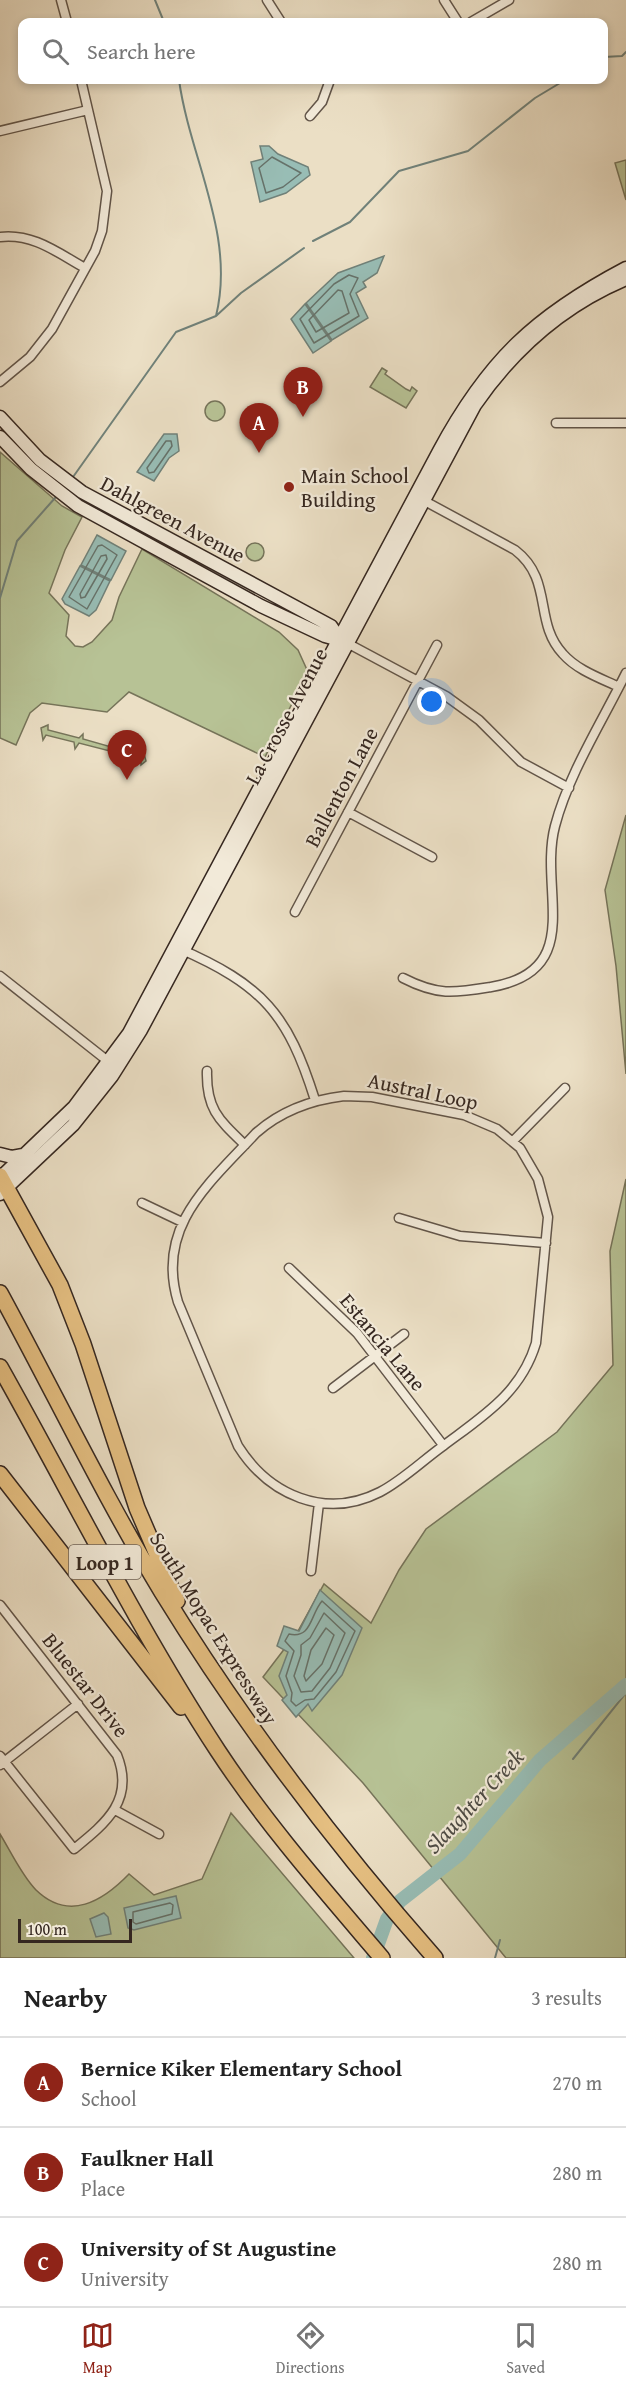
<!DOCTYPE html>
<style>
:root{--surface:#fff;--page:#f6f6f6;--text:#222;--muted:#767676;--line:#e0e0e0;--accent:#8f2418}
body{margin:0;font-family:"Gentium Book Plus",serif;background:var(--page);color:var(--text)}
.scale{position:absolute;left:18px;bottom:15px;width:114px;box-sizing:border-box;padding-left:6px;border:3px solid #352720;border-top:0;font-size:16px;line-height:21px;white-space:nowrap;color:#352720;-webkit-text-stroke:4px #f2ead9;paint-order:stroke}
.you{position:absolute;left:432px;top:702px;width:21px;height:21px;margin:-15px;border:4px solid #fff;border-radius:50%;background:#1a73e8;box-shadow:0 0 0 9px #1a73e833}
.badge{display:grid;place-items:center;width:39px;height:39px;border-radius:50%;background:var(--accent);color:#fff;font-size:20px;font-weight:700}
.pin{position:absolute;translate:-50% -50px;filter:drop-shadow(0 2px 3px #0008)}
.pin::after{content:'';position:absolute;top:32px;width:21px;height:18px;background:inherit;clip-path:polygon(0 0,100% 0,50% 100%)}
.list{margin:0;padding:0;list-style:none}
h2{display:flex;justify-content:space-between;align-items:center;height:78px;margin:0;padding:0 24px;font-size:26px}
h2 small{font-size:20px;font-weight:400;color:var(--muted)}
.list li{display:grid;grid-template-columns:39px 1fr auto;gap:18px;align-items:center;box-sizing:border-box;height:90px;padding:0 24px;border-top:2px solid var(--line)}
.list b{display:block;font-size:22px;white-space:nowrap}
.list p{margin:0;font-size:20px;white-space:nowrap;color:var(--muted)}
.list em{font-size:20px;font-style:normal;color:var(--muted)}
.icon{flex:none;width:33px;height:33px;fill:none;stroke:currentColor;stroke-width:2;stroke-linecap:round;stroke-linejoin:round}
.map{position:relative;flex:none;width:626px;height:1958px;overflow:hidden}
.search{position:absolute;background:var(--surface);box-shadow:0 3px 9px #0003;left:18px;right:18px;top:18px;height:66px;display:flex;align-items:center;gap:15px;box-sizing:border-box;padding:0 21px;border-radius:12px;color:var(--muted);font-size:22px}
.sheet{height:348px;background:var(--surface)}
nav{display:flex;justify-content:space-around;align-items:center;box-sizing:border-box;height:84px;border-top:2px solid var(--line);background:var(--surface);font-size:16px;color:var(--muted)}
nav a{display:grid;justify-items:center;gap:3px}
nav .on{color:var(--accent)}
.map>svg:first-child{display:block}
</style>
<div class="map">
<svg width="626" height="1958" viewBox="0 0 626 1958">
<rect width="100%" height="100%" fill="#ebdfc5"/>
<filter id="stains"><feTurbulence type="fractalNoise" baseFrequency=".00333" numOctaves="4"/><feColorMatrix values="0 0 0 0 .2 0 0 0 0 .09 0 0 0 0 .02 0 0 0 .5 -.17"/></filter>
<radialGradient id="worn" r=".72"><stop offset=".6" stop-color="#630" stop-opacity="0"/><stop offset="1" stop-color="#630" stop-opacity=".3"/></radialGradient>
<path fill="#b7c295" stroke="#76745a" stroke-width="1.5" d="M626 160V200L615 163Z
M382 368 387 371 385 374 406 389 410 391 412 387 417 391 406 408 370 387Z
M205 411a10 10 0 1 1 20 0a10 10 0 1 1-20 0Z
M0 452 62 506 82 517 65 550 49 593 69 615 66 636 75 646 83 647 92 642 112 620 119 597 142 549 279 632 298 650 308 672 265 757 129 692 107 712 42 703 30 713 16 745 0 738Z
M246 552a9 9 0 1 1 18 0a9 9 0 1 1-18 0Z
M48 725V730L79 738 83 734V739L111 747 115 742V748L141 754 143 750 146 761 141 765V759L118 753 114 759V752L79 743 75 749 74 742 46 735 43 740 41 728Z
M626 815V1074L616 966 605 890Z
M626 1179V1958H506L363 1783 263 1677 298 1631 324 1584 371 1623 399 1570 426 1529 557 1432 613 1365 610 1251Z
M231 1813 354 1958H0V1834C11 1852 22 1876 36 1890 69 1922 103 1901 129 1874L154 1895 202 1879Z"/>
<path fill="#98bdb5" stroke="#708179" stroke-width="1.5" d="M260 146H269L278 154 308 167 310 175 286 193 260 202 251 162 263 159Z
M384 256 377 273 363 282 366 287 356 293 368 318 332 340 306 303 338 273Z
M305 304 331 341 313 353 291 319Z
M164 434H177L179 451 169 458 154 481 137 472Z
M97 535 126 551 111 580 81 565Z
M80 566 110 581 96 610 89 616 65 604 62 599Z
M320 1590 362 1628 342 1675 312 1711 308 1704 296 1717 282 1700 287 1695 279 1676 288 1652 277 1646 284 1626 299 1631Z
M176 1896 181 1918 134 1930 128 1928 124 1908Z
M104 1913 108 1917 111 1934 96 1937 90 1919Z"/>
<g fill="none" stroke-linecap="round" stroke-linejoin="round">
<path stroke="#66726a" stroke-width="1.5" d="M272 157 301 173 283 187 266 193 259 168Z
M349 275 358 278 350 294 359 316 314 343 300 319 334 284Z
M338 290 342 291 349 313 316 332 309 320Z
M166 441H171L172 446 154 472 149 473 147 468Z
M102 545 117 555 87 609 69 597 98 546Z
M106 555 107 559 85 597 81 598 80 594 101 556Z
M322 1601 355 1631 336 1672 314 1699 305 1700 296 1706 291 1701 292 1693 286 1676 294 1651 285 1641 289 1634C312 1639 310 1615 322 1601Z
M324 1613 345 1633 330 1668 312 1691 301 1692 294 1676 301 1655V1645L310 1638Z
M326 1628 334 1635 322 1664 306 1681 304 1676 311 1650Z
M170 1903 173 1905 172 1914 136 1924 133 1922V1912Z"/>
<path stroke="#708179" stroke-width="2" d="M155 0 164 22
M604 57 622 56 626 52
M179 80C190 159 236 235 216 316
M313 241 350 222 399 171 468 151 535 98 565 80
M73 477 176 332 216 316 241 293 304 248
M0 598 17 541 55 498
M626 1685V1686
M573 1759 626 1693
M495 1958 500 1940"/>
<path stroke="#98bdb5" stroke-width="14" d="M373 1958 387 1919 400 1901 460 1854 540 1760 626 1685"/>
<defs>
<path id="street" d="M61 0 67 22
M267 0 281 22
M444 0 458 22
M471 22 509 0
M310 116 322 102 330 80
M0 131 88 110
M0 237C33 233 58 253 85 268
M0 382 30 357 52 329 95 251 102 231 107 191 81 80
M556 423H626
M421 499 515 550C554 580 533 622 563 654 577 670 600 678 619 687
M347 643 446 696 479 720 521 762 569 788
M348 812 432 857
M295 912 437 645
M178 948C263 985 288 1014 315 1100
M0 976 109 1062
M403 978C438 996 454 993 491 987 587 971 538 890 555 826 569 773 602 722 626 673
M207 1071C206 1109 219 1120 245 1145
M344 1096 372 1097 464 1115 497 1129 520 1148 538 1179 548 1217 536 1343C521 1393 483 1416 443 1446 422 1461 403 1480 380 1492 325 1520 269 1495 238 1446L178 1302C155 1226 210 1183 256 1133 281 1111 310 1100 344 1096Z
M513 1141 565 1088
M142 1203 182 1222
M399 1218 460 1236 546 1243
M289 1268 357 1333 443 1445
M333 1388 404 1334
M311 1571 319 1503
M0 1605 117 1755C135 1800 106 1823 74 1849L0 1756
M0 1765 78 1704
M115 1810 159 1834"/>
<path id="secondary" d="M0 417 40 460 82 492 331 626 339 638
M0 437 31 469 78 506 261 606 325 636 343 641
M0 1154 12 1157 23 1155
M0 1178 74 1107 129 1033 439 451C488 360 535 316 626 268
M0 1194 73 1125 112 1076 141 1030 475 405C513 350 564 305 626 279"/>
<path id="highway" d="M0 1176 60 1285 83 1344 137 1508 177 1601
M0 1293C54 1392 103 1495 162 1592 242 1722 334 1843 435 1958
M0 1367C72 1495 137 1627 218 1751 266 1824 325 1891 382 1958
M0 1474 181 1707"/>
</defs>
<use href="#street" stroke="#625549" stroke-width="11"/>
<use href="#secondary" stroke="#352720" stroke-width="15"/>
<use href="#highway" stroke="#352720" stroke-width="18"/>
<use href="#street" stroke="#f2ead9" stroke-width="8"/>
<use href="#secondary" stroke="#f2ead9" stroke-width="12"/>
<use href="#highway" stroke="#e6c082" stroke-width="15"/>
</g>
<circle fill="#8f2418" stroke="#f2ead9" stroke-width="2" cx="289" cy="487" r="6"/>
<g text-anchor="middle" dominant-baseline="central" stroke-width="4.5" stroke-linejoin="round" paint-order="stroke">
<rect fill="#f2ead9" stroke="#6e6258" stroke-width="1.5" x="69" y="1545" width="72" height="34" rx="4.5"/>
<g font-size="20" font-weight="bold" fill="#352720">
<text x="105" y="1562">Loop 1</text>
</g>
<g font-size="21" fill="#352720" stroke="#f2ead9" text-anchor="start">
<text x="301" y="475">Main School<tspan x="301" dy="24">Building</tspan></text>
</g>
<g font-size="21" fill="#352720" stroke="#f2ead9">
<text transform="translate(173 519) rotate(28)">Dahlgreen Avenue</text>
<text transform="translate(286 716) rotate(-62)">La Crosse Avenue</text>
<text transform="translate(341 787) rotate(-62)">Ballenton Lane</text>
<text transform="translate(423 1091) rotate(12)">Austral Loop</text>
<text transform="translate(383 1342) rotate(50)">Estancia Lane</text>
<text transform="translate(214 1628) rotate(58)">South Mopac Expressway</text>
<text transform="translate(86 1685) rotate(52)">Bluestar Drive</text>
</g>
<g font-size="22" font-style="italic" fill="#4e4c45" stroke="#f2ead9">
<text transform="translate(474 1801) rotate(-47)">Slaughter Creek</text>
</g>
</g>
<rect width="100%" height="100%" filter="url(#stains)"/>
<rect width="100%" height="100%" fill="url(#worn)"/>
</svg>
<div class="scale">100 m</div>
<div class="you"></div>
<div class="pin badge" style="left:259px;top:453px">A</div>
<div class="pin badge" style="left:303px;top:417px">B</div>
<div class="pin badge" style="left:127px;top:780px">C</div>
<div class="search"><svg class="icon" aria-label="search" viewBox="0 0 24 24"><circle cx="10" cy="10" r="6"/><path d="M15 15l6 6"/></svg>Search here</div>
</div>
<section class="sheet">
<h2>Nearby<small>3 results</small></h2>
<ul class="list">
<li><span class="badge">A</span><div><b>Bernice Kiker Elementary School</b><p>School</p></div><em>270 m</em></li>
<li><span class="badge">B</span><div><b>Faulkner Hall</b><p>Place</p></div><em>280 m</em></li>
<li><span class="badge">C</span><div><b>University of St Augustine</b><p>University</p></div><em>280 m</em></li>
</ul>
</section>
<nav>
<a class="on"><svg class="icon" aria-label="map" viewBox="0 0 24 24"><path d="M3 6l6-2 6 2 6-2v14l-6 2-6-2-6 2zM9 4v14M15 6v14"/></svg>Map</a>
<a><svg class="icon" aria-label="directions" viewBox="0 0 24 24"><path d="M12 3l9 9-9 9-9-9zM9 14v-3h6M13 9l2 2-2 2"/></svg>Directions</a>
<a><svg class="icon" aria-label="saved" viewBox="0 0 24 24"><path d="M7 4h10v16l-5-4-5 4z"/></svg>Saved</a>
</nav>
